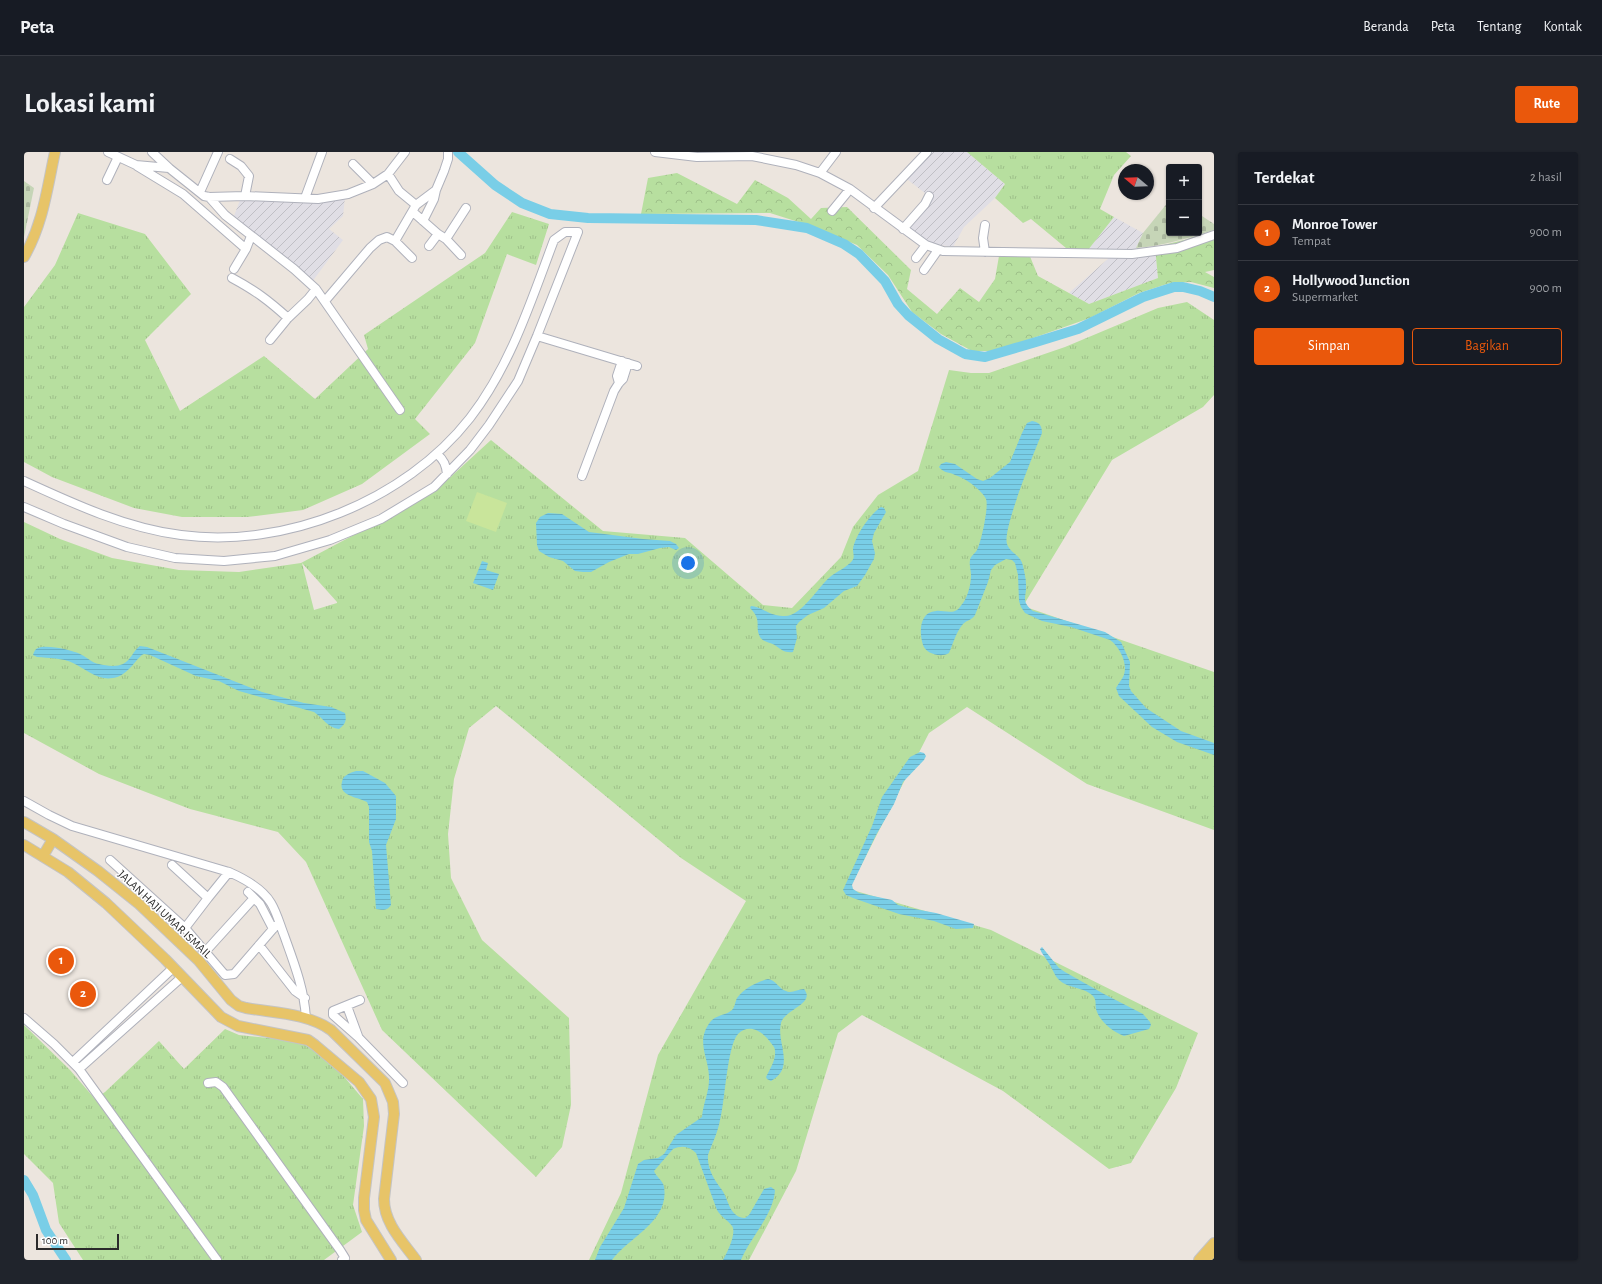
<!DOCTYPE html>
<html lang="id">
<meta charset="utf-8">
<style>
:root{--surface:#171b24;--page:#20242c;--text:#f1f3f6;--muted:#9ea1a6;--line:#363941;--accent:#ea580c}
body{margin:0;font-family:"Alegreya Sans",sans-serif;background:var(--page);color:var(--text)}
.controls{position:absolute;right:12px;top:12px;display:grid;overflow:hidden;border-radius:4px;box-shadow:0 1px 3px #0004}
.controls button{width:36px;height:36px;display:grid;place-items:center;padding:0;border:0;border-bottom:1px solid var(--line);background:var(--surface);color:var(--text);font:20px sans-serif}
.compass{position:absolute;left:1094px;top:12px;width:36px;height:36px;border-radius:50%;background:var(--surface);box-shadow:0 1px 3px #0004;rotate:289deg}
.scale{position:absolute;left:12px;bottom:10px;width:83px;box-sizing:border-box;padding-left:4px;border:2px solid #2b2b2b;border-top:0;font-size:11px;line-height:14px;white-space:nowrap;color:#2b2b2b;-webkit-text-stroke:3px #fff;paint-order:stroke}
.you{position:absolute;left:664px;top:411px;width:14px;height:14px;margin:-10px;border:3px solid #fff;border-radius:50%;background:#1a73e8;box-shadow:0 0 0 6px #1a73e833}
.badge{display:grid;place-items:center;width:26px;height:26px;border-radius:50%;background:var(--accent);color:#fff;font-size:13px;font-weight:700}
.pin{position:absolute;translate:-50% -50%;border:2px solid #fff;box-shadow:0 1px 4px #0006}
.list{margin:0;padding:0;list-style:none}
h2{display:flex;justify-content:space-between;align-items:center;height:52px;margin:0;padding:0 16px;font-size:17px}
h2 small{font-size:13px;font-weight:400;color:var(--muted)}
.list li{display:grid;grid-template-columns:26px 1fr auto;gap:12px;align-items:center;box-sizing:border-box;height:56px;padding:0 16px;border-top:1px solid var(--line)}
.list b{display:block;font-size:15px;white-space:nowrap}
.list p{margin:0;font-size:13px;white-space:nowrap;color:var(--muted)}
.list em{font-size:13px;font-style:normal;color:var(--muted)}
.actions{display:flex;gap:8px;padding:12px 16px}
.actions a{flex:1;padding:9px 0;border:1px solid var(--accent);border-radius:4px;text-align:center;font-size:14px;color:var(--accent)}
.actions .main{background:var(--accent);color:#fff}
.map{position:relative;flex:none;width:1190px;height:1108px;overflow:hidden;border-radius:4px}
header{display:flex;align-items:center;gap:24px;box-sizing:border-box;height:56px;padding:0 20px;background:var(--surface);border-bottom:1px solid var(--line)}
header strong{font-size:19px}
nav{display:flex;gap:22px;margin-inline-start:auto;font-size:14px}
.intro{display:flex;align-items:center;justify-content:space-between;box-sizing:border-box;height:96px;padding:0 24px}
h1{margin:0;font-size:28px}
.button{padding:10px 18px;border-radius:4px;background:var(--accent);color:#fff;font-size:14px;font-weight:700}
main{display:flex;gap:24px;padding:0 24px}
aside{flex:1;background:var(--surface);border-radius:4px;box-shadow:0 1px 3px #0004}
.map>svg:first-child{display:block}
</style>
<header>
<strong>Peta</strong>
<nav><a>Beranda</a><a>Peta</a><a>Tentang</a><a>Kontak</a></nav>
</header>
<div class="intro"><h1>Lokasi kami</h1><a class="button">Rute</a></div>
<main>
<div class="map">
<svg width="1190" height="1108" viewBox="0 0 1190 1108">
<defs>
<pattern id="industrial-furrows" width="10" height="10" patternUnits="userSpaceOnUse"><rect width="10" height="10" fill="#e0dee5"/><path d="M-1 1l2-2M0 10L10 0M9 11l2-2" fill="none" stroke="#c0bfc5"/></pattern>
<pattern id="grass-tufts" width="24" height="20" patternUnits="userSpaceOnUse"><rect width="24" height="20" fill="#b7df9f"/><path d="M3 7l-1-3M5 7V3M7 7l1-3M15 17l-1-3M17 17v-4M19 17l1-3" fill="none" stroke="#9ec089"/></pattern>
<pattern id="forest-crowns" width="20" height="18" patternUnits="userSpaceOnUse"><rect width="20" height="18" fill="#b7df9f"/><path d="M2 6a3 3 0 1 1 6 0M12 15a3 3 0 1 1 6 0" fill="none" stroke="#9ec089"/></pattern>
<pattern id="cemetery-stones" width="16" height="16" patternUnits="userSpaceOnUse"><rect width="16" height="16" fill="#c6d5b7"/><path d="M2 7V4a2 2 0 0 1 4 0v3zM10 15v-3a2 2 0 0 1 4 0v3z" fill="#aab79e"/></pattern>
<pattern id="water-rules" width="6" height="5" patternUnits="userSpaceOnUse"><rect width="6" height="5" fill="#79cee7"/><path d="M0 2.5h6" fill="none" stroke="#69b1c6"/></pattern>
</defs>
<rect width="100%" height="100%" fill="#ece5de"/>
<path fill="url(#industrial-furrows)" d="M904 0H943L981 32 971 46 940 75 929 95 906 91 882 74 906 45 879 24Z
M218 43 321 45 319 64 305 77 319 88 288 130 248 97 210 64Z
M1090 65 1119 81 1112 96 1131 95 1134 126 1065 152 1045 141 1085 106 1064 98Z"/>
<path fill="url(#grass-tufts)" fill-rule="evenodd" d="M943 0H1102L1107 4 1090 23 1076 57 1090 65 1064 98 1042 96 1007 67 999 71 971 46 981 32Z
M488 60 525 72 512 113 483 102 451 191 391 267 406 282 338 332 279 358 223 365H158L110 356 28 325 0 310V155L31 113 54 61 121 82 167 142 121 188 156 259 240 204 291 247 344 197 340 183 461 101Z
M1163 150 1190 168V243L1179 255 1088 308 999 454 1190 520V678L1063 632 943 555 905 581 825 737 967 778 1174 881 1152 936 1107 1011 1085 1017 979 939 838 863 814 881 772 1019 725 1108H565L597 1041 634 903 722 749 657 706 472 554 445 576 430 627 424 682 427 726 458 788 545 866 547 953 538 995 512 1025 358 878 282 710 254 680 166 657 75 622 0 581V370L36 387 88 406 155 418 215 420 277 411 409 341 467 288 579 379 661 386 739 453 768 456 817 405 829 375 854 343 894 319 925 218 947 221H965L1041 195 1134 156ZM278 411 313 450V451L290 458Z
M0 873 46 918 71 947 81 940 135 889 160 917 201 877 215 883 272 889 299 900 339 947 340 974 329 1053 338 1080 300 1108H59L35 1071 29 1031 0 1002Z"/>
<path fill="url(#forest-crowns)" d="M653 21 713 52 731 28 764 46 787 67 797 56 823 55 887 118 883 137 913 162 936 136 955 150 971 127 975 104 1005 102 1014 124 1065 152 1134 126 1131 95 1160 88 1190 78V118L1181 120 1190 125V136L1167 130 1146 131 1115 141 1066 166 972 199H948L917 182 888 160 864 123 833 93 784 73 746 61 617 62 624 26Z"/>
<path fill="url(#cemetery-stones)" d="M0 29 10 36 0 85Z
M1145 49V81H1175V62L1190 72V78C1164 86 1139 94 1112 96L1119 81Z"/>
<path fill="#c9e59b" d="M453 340 483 351 472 380 442 369Z"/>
<path fill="url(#water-rules)" d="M1008 269C1015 270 1018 273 1018 281 1011 299 978 377 983 392 986 401 997 403 999 414 1000 419 1002 426 1002 432 1003 446 996 448 1009 459L1081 480 1097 490 1106 510 1105 534 1107 539 1122 556 1157 579 1190 591V603L1153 590 1128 575 1095 544 1092 536C1094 532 1097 529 1099 525 1105 513 1096 495 1086 488L1047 475 1018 469 1001 461 997 455 995 449 994 423 991 411 988 408 982 407 971 413 967 418 964 430 951 463C948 468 943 468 939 472 932 480 929 492 925 501 917 506 902 502 899 493 895 481 895 460 912 459 918 458 927 462 933 458 935 457 937 453 939 451 944 444 947 432 947 423 947 418 945 413 946 408 947 403 951 402 953 398 957 391 965 355 962 347 958 338 941 326 931 323 926 320 919 321 915 315L917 312 922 310 931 312 953 327 959 329 966 326 986 310 998 281 1003 271Z
M857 355 860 356 862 360 850 381 848 389 851 401 850 407 841 423 833 434 820 439 800 456 784 463 775 470 772 474 773 486 769 500C761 501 758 498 752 494 747 490 740 491 736 485 730 474 739 469 726 456L727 454C739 455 746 465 761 464 778 464 794 435 806 425 812 420 823 415 828 409 831 405 829 402 829 397 831 384 846 362 857 355Z
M524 361 538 362 565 380 619 387 646 389 652 392 655 396 652 398 645 395 636 396 614 402H605L585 410 567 420H559L551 419 539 409 525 405 515 399 513 393 512 371 516 365Z
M458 409 464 411 462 418 475 422 469 438 449 431Z
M116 494 123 495 238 540 280 551 307 555 321 561C323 569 321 572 315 577 304 576 299 566 290 560L215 539 195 529 172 524 126 503C124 503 122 502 120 502 114 503 105 524 89 526 74 529 62 517 49 511 39 506 24 506 13 505L9 503C10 500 11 497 14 496 22 492 49 498 56 502 63 505 68 511 75 512 82 514 93 515 99 512 107 508 109 499 116 494Z
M896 600 900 601 902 604 900 608 879 630 870 652 852 683 828 733 829 737 835 741 868 748 874 753 885 756 912 761 950 772 949 776 932 777 910 769 875 762 829 746 822 743 819 738 848 674 858 645 886 605Z
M332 619H339L361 631 372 644V667L362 693 367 753C363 759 359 758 352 757L348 699 345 690V655L343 650C334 645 314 644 318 630 319 623 326 621 332 619Z
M1018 795 1035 816 1041 820 1080 842 1119 862 1126 870 1127 873 1125 877 1100 884C1089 880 1075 869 1072 857 1071 851 1073 848 1068 843 1061 837 1051 836 1043 833 1030 827 1031 820 1024 810 1021 805 1018 802 1016 797Z
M744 827C752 828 755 837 762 839 767 842 774 837 780 837 792 852 761 857 757 871 752 891 772 915 747 929L743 927 742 925C746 917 752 908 751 899 751 895 749 894 747 891 740 881 726 870 714 882 703 894 701 950 696 968 694 980 688 992 684 1003 683 1017 690 1027 698 1038 705 1048 705 1065 721 1066L725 1063 740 1037 747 1035 751 1038C750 1062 726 1086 717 1108H699C703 1101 713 1081 708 1074 704 1068 697 1065 693 1058L672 1001C665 994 658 993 649 997L630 1019C632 1025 639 1028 640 1035 646 1069 604 1086 588 1108H571L576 1095 600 1056 614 1012 620 1008 634 1006 640 1002 652 983 678 965C679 952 685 940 685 928 686 906 670 890 687 869 692 863 703 863 708 858 711 855 711 850 713 846 720 836 733 830 744 827Z"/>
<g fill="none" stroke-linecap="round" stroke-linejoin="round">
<path stroke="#79cee7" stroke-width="10" d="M434 0 471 33 498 51 526 62 564 66 732 68 783 76 820 92 835 102 861 129 874 152 884 163 914 187 941 202 961 205 1012 190 1054 177 1119 145 1150 135H1159L1176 139 1190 145
M0 1028 9 1043 22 1078 42 1108"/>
<defs>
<path id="minor" d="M84 0 112 13 145 16 180 44 185 45 221 44 294 47 324 42 349 32 364 22 381 0
M128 0 145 16
M631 0 673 5 728 4 772 13 796 21 826 37 902 93 919 99 1108 102 1153 96 1190 83
M206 7 217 14 225 24 221 44
M329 12 349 32
M113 14 159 42 222 97
M796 21 812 0
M364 22 375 39 392 53
M83 28 94 5
M176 40 194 0
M185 45 201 63 270 117 292 137 376 258
M281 46 298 0
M850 56 903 0
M808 59 826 37
M389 60 414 82 422 87 437 103
M399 69 410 47 412 38
M879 77 901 52 905 44
M422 87 442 56
M371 89 392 53 412 38 420 19 424 7V0
M405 94 414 82
M961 100 959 86 961 73
M892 106 902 93
M210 117 222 97 227 84
M900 118 914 98
M208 126C232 139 244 148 264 166
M301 149 346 96 355 88 363 85 371 89 388 106
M513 184 613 214
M246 188 264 166 284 147 292 137
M595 231 593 224 598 209
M413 302C420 308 422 313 423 322
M558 324 590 239 595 231 599 227 604 211
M0 329C50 352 102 376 157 383 261 397 381 349 446 266 487 213 507 149 530 88L541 80H554L513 184 494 229 465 273 446 298 410 335 357 367 306 388 251 404 200 409 151 406 103 395 40 372 0 355
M0 649 25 663 48 674 205 720C221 727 238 736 247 751 253 761 256 773 260 783 270 811 280 836 282 866
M86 708 161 776 201 823 210 822 255 770
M148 713 184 746 161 776
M224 740 236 752 249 777
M184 746 205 720
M235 793 271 839 281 846
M181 800 230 746
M336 848 309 859V863L334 885 379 931
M323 854 334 884
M0 866 30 892 55 917 193 1108
M49 910 149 816
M55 917 158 825
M184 931 192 930 199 935 316 1098 321 1106 318 1108"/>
<path id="major" d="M0 105C19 72 23 37 31 0
M0 670 29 687 74 719 114 751 175 809 207 848 215 854 222 856C250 861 283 861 307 878L361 931 369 950 370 962 360 1047C360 1071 378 1089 392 1108
M0 693 44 720 82 751 141 807 197 865 214 874 284 888 291 893 335 930 347 947 350 965 340 1046V1058L342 1068 367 1108
M19 704 29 687
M1175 1108 1190 1091
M1186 1108 1190 1103"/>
</defs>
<use href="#minor" stroke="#afb1bb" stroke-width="10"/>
<use href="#major" stroke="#c4c4c4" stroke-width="12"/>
<use href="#minor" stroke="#fff" stroke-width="8"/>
<use href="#major" stroke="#e7c468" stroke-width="10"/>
</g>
<g text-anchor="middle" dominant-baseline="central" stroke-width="3" stroke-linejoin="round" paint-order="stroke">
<g font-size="12" fill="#2b2b2b" stroke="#fff">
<text transform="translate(141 762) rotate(43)">JALAN HAJI UMAR ISMAIL</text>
</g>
</g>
</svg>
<div class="controls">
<button>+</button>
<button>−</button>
</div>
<svg class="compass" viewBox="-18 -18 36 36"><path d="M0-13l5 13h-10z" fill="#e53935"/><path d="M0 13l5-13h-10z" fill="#9ea1a6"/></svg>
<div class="scale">100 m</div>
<div class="you"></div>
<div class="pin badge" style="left:37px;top:809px">1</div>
<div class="pin badge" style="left:59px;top:842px">2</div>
</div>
<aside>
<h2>Terdekat<small>2 hasil</small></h2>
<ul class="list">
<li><span class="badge">1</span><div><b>Monroe Tower</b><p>Tempat</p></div><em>900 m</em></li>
<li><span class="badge">2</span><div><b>Hollywood Junction</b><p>Supermarket</p></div><em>900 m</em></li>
</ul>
<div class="actions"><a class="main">Simpan</a><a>Bagikan</a></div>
</aside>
</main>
